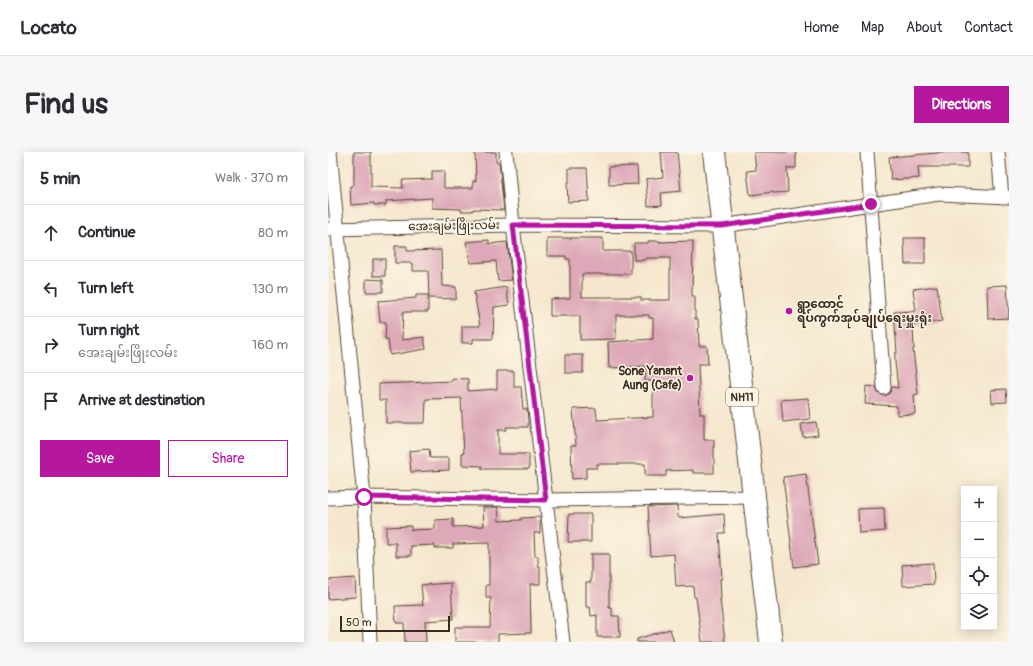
<!DOCTYPE html>
<meta charset="utf-8">
<style>
:root{--surface:#fff;--page:#f7f7f7;--text:#2b2b33;--muted:#7c7c81;--line:#e1e1e2;--accent:#b5179e}
body{margin:0;font-family:Pangolin,"Noto Sans Myanmar",sans-serif;background:var(--page);color:var(--text)}
.controls{position:absolute;right:12px;bottom:12px;display:grid;overflow:hidden;border-radius:0px;box-shadow:0 2px 10px #0003}
.controls button{width:36px;height:36px;display:grid;place-items:center;padding:0;border:0;border-bottom:1px solid var(--line);background:var(--surface);color:var(--text);font:20px sans-serif}
.scale{position:absolute;left:12px;bottom:10px;width:110px;box-sizing:border-box;padding-left:4px;border:2px solid #3b2a1e;border-top:0;font-size:11px;line-height:14px;white-space:nowrap;color:#3b2a1e;-webkit-text-stroke:3px #fcf5e5;paint-order:stroke}
.stop{position:absolute;width:12px;height:12px;margin:-9px;border:3px solid #b5179e;border-radius:50%;background:#fff}
.stop.end{background:#b5179e;border-color:#fff;box-shadow:0 1px 4px #0008}
.list{margin:0;padding:0;list-style:none}
h2{display:flex;justify-content:space-between;align-items:center;height:52px;margin:0;padding:0 16px;font-size:17px}
h2 small{font-size:13px;font-weight:400;color:var(--muted)}
.list li{display:grid;grid-template-columns:26px 1fr auto;gap:12px;align-items:center;box-sizing:border-box;height:56px;padding:0 16px;border-top:1px solid var(--line)}
.list b{display:block;font-size:15px;white-space:nowrap}
.list p{margin:0;font-size:13px;white-space:nowrap;color:var(--muted)}
.list em{font-size:13px;font-style:normal;color:var(--muted)}
.actions{display:flex;gap:8px;padding:12px 16px}
.actions a{flex:1;padding:9px 0;border:1px solid var(--accent);border-radius:0px;text-align:center;font-size:14px;color:var(--accent)}
.actions .main{background:var(--accent);color:#fff}
.icon{flex:none;width:22px;height:22px;fill:none;stroke:currentColor;stroke-width:2;stroke-linecap:round;stroke-linejoin:round}
.map{position:relative;flex:none;width:681px;height:490px;overflow:hidden;border-radius:0px}
header{display:flex;align-items:center;gap:24px;box-sizing:border-box;height:56px;padding:0 20px;background:var(--surface);border-bottom:1px solid var(--line)}
header strong{font-size:19px}
nav{display:flex;gap:22px;margin-inline-start:auto;font-size:14px}
.intro{display:flex;align-items:center;justify-content:space-between;box-sizing:border-box;height:96px;padding:0 24px}
h1{margin:0;font-size:28px}
.button{padding:10px 18px;border-radius:0px;background:var(--accent);color:#fff;font-size:14px;font-weight:700}
main{display:flex;gap:24px;padding:0 24px}
aside{flex:1;background:var(--surface);border-radius:0px;box-shadow:0 2px 10px #0003}
.map>svg:first-child{display:block}
</style>
<header>
<strong>Locato</strong>
<nav><a>Home</a><a>Map</a><a>About</a><a>Contact</a></nav>
</header>
<div class="intro"><h1>Find us</h1><a class="button">Directions</a></div>
<main>
<aside>
<h2>5 min<small>Walk · 370 m</small></h2>
<ul class="list">
<li><svg class="icon" aria-label="ahead" viewBox="0 0 24 24"><path d="M12 20V5M6 11l6-6 6 6"/></svg><div><b>Continue</b></div><em>80 m</em></li>
<li><svg class="icon" aria-label="left" viewBox="0 0 24 24"><path d="M17 20v-9H6M10 6l-5 5 5 5"/></svg><div><b>Turn left</b></div><em>130 m</em></li>
<li><svg class="icon" aria-label="right" viewBox="0 0 24 24"><path d="M7 20v-9h11M14 6l5 5-5 5"/></svg><div><b>Turn right</b><p>အေးချမ်းဖြိုးလမ်း</p></div><em>160 m</em></li>
<li><svg class="icon" aria-label="arrive" viewBox="0 0 24 24"><path d="M6 21V4h12l-3 4 3 4H6"/></svg><div><b>Arrive at destination</b></div></li>
</ul>
<div class="actions"><a class="main">Save</a><a>Share</a></div>
</aside>
<div class="map">
<svg width="681" height="490" viewBox="0 0 681 490">
<rect width="100%" height="100%" fill="#fcf5e5"/>
<filter id="ink" filterUnits="userSpaceOnUse"><feTurbulence type="fractalNoise" baseFrequency=".025" numOctaves="2"/><feDisplacementMap in="SourceGraphic" scale="8" xChannelSelector="R" yChannelSelector="G"/><feConvolveMatrix kernelMatrix="1 2 1 2 8 2 1 2 1" color-interpolation-filters="sRGB"/></filter>
<filter id="wash" filterUnits="userSpaceOnUse"><feTurbulence type="fractalNoise" baseFrequency=".012" numOctaves="4" result="noise"/><feDisplacementMap in="SourceGraphic" scale="16" xChannelSelector="R" yChannelSelector="G"/><feGaussianBlur stdDeviation="0.9" result="paint"/><feColorMatrix in="noise" values="0 0 0 0 0 0 0 0 0 0 0 0 0 0 0 0 0 1.4 0 .05"/><feComposite in="paint" operator="in"/></filter>
<g filter="url(#wash)">
<rect width="100%" height="100%" fill="#f5e7cd"/>
<g id="blocks">
<path fill="#dda8b8" d="M26 0H43V35L75 36 74 28 104 27V19H116V36H145V29H148L147 0H168V10H171L176 58 145 57V59H133V57L104 56V46L58 49V53H46V51L23 53 22 34 26 33Z
M333 0H349L353 39 333 41 334 53 320 54 318 27 335 25Z
M426 0H468V16H459L460 40 445 41V40L422 43 419 19 428 18Z
M610 0H640V15H590L591 26 563 28 561 5 610 1Z
M309 14 310 32 281 33V15Z
M241 16H259L261 49 240 50 239 31H241Z
M219 86H275V99H303V122H254V145H313V148H342V106H318V108H306V91H320V89H331V90L365 89 364 144H367V167H370L371 194H379L380 212H370L372 262H376V288H386V321H365V318L338 319V324H317V312H269V316H258V326L244 327 243 293H248L245 257 268 256 269 268 325 265V229H317L318 214 281 216 280 190 325 187V166H321V163H288V187L252 188V164H222V147L242 146V107H238V104H219Z
M576 86H597V112H577Z
M161 88V92L179 90 184 128 170 129 168 109 143 111 138 90Z
M67 94H79V99L113 98 114 134 128 135V147L101 146 100 119H85V111H67Z
M45 107H57V124H45Z
M38 127 55 128V140H38Z
M679 133 681 166 660 167 659 134Z
M609 134 614 169 585 173 586 197H585L590 242 586 243 587 262 569 263V254L537 252 538 234 548 235 550 241 556 244 561 242 564 235 570 236 567 210V201H569L566 160 588 159 585 137Z
M178 135 181 153 166 155 165 187H145V191H134V174H152L146 140Z
M88 143H100V160H75L74 188 96 185 98 197 62 203 60 187H57L58 170H52L50 149 88 146Z
M237 203H255V221H237Z
M169 219H186V235H193L195 257H199L200 269V275H178V278H170V302H201V317H154V314L134 313V301H136L133 246 98 247 97 271H58V248H51V232L124 229V226L140 227V239L169 237Z
M678 237 679 250 664 251 663 238Z
M480 246 482 267 455 270 453 248Z
M488 270 490 283 475 285 473 272Z
M101 297 102 306H121V318L83 320 81 299Z
M478 322 490 412 466 415 455 325Z
M349 354 350 364 351 366 396 362 397 381H391L394 427H392L393 447H392L397 490H374L368 445H366L365 434 348 435 346 402 323 404 320 355Z
M155 355H170L171 369 193 368V366L212 365V381H206L207 404H210V414H212V432H202L203 481 170 482V490H127V475H162L163 446H158V433H161V391L125 392V396H107V393L83 394V404H68V391H58V375L83 374V378L107 377V368L125 367V375L156 374Z
M556 356 557 379 531 381 530 357Z
M241 362H263V390H240Z
M263 402H281V456H284V464H291L292 485H269V463L263 464 262 455H258V430H263Z
M605 411 606 432 575 434 574 413Z
M27 426 28 445 0 447V428Z
M123 431 125 467 97 469 98 490H77L76 471H68L67 454 95 453 93 433Z
M342 477 346 490H309V487Z"/>
</g>
</g>
<g filter="url(#ink)">
<use href="#blocks" fill-opacity="0" stroke="#574638" stroke-width="1"/>
<g fill="none" stroke-linecap="round" stroke-linejoin="round">
<defs>
<path id="street" d="M2 0 36 345 42 490
M178 0 185 73 235 490
M539 0 556 236
M670 0 674 45
M0 77 185 73 394 74 611 42 681 45
M0 346 36 345 218 348 426 345"/>
<path id="highway" d="M386 0 443 490"/>
</defs>
<use href="#street" stroke="#574638" stroke-width="15"/>
<use href="#highway" stroke="#574638" stroke-width="24"/>
<use href="#street" stroke="#fff" stroke-width="13"/>
<use href="#highway" stroke="#fff" stroke-width="22"/>
</g>
</g>
<g fill="none" stroke-linecap="round" stroke-linejoin="round" filter="url(#ink)">
<path stroke="#b5179e" stroke-width="5" d="M36 345 218 348 185 73 394 74 543 52"/>
</g>
<g fill="#b5179e" stroke="#fcf5e5" stroke-width="1.5">
<circle cx="461" cy="159" r="4"/>
<circle cx="362" cy="226" r="4"/>
</g>
<g text-anchor="middle" dominant-baseline="central" stroke-width="3" stroke-linejoin="round" paint-order="stroke">
<rect fill="#fcf5e5" stroke="#75675a" stroke-width="1" x="398" y="236" width="32" height="18" rx="3"/>
<g font-size="11" font-weight="bold" fill="#3b2a1e">
<text x="414" y="245">NH11</text>
</g>
<g font-size="12" fill="#3b2a1e" stroke="#fcf5e5">
<text transform="translate(126 74) rotate(-1)">အေးချမ်းဖြိုးလမ်း</text>
</g>
<g font-size="12" font-weight="bold" fill="#3b2a1e" stroke="#fcf5e5" text-anchor="start">
<text x="469" y="152">ရွာထောင်<tspan x="469" dy="14">ရပ်ကွက်အုပ်ချုပ်ရေးမှူးရုံး</tspan></text>
<text x="354" y="219" text-anchor="end">Sone Yanant<tspan x="354" dy="14">Aung (Cafe)</tspan></text>
</g>
</g>
</svg>
<div class="controls">
<button>+</button>
<button>−</button>
<button><svg class="icon" aria-label="locate" viewBox="0 0 24 24"><circle cx="12" cy="12" r="6"/><path d="M12 2v4M12 18v4M2 12h4M18 12h4"/></svg></button>
<button><svg class="icon" aria-label="layers" viewBox="0 0 24 24"><path d="M12 4l9 5-9 5-9-5zM3 14l9 5 9-5"/></svg></button>
</div>
<div class="scale">50 m</div>
<div class="stop" style="left:36px;top:345px"></div>
<div class="stop end" style="left:543px;top:52px"></div>
</div>
</main>
